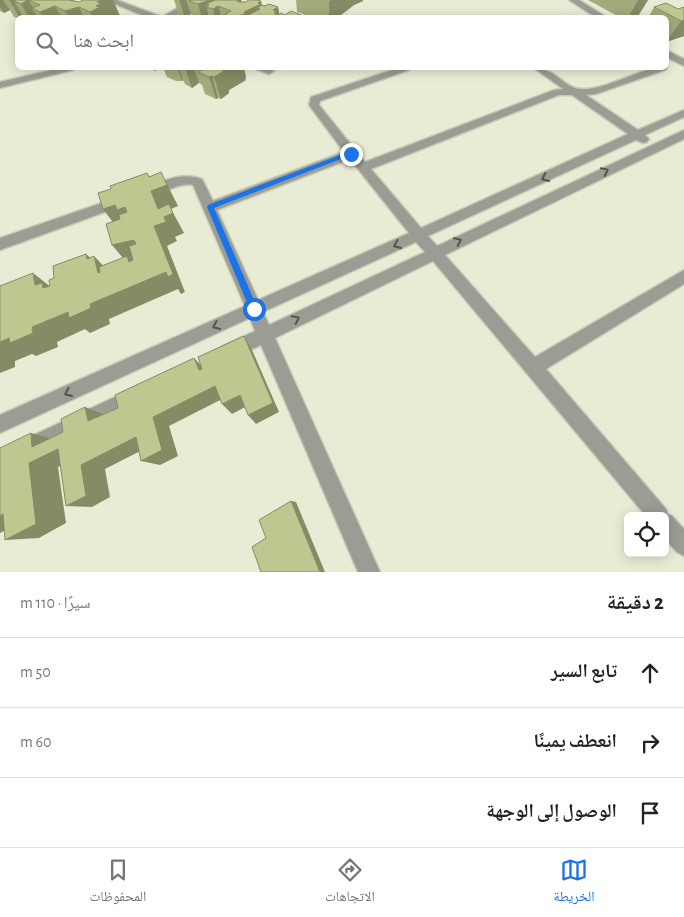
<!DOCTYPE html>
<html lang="ar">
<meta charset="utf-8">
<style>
:root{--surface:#fff;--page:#f2f2f2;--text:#222;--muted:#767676;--line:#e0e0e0;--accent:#1a73e8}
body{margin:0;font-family:"Alegreya Sans","Noto Naskh Arabic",sans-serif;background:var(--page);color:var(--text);direction:rtl}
.controls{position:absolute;right:15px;bottom:15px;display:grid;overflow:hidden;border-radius:8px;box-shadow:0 2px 12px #0003}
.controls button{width:45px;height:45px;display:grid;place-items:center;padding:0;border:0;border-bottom:1px solid var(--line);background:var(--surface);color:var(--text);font:25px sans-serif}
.stop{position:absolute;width:15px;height:15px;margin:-11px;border:4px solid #1a73e8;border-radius:50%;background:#fff}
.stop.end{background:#1a73e8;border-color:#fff;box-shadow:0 1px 5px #0008}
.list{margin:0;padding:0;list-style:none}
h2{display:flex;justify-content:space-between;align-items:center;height:65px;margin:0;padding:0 20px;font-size:21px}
h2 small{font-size:16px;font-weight:400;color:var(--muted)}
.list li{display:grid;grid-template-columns:32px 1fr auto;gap:15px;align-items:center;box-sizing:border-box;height:70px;padding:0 20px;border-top:1px solid var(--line)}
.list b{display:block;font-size:19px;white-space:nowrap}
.list em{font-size:16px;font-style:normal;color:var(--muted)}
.icon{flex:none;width:28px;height:28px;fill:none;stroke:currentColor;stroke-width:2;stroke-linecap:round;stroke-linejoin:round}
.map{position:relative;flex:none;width:684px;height:572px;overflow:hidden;direction:ltr}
.search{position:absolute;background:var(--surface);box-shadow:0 2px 12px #0003;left:15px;right:15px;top:15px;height:55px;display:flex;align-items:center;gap:12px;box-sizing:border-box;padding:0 18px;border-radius:8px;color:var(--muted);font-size:19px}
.sheet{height:275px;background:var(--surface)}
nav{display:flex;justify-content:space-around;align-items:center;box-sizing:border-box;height:70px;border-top:1px solid var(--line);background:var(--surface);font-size:14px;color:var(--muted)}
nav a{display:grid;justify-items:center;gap:2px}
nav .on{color:var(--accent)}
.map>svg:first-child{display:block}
</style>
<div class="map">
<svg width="684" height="572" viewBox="0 0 684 572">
<rect width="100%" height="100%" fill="#e9ecd5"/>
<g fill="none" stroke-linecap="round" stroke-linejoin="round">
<defs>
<path id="street" d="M105 0H117L162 17 191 0H201L172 18H149Z
M569 0H579L608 18H597Z
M666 50 684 59V66L666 57Z
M666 67 667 68 665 70 596 94 586 95 638 130 684 110V117L645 135 649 139 647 142 643 143 636 140 428 236 437 246 684 130V139L445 255 535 357 684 270V284L546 369 666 509 668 514 672 516 684 529V556L677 552 665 539V516H646L433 261 275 338 380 572H358L261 345 229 360 223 358 221 352 223 346 255 331 250 318 0 433V415L245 306 193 185C176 182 159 198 145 194L144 191 145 188C165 180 182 172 202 179L213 201 344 152 309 105 311 97 398 68H411L409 70 320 101 319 105 365 162 554 90 563 89 534 68C555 68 564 87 579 89 607 91 637 68 666 67ZM559 95H572L628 134 421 228 371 169ZM350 159 409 233 258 300 217 210ZM416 242 425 252 269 325 263 312Z
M60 68H75L73 70 0 88V82Z
M253 68H267L274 71 269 74Z
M122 196 127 198 128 201 127 204 0 250V238Z
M134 388 140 391 143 397 140 403 0 471V451Z"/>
</defs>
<use href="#street" stroke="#c8cab6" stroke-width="3"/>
<use href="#street" fill="#9b9c93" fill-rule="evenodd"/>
</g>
<path fill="#a5aa7c" d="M0 0H74V1L79 2 83 0H113L120 16 118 18H18L14 17 10 10 4 13 0 11Z
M174 0H241L242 2 261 1 262 5 278 7 279 14 301 18H194V16L191 14 185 18 179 15Z
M296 0H363V1L354 5 337 18H314L297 12Z
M588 0H648L638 16 635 18H621Z
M654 7 678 9 684 36 666 42V18H648Z
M148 68H160L155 71Z
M163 68H244L246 77 245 78 246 80 229 90V93L221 99 218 98 216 99 205 94 202 85 199 83 192 88 185 84 183 80 182 81H176L167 77Z"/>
<path fill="#868b65" d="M0 0H3L10 10 4 13 0 7Z
M9 0H31L29 1 34 9 32 8 38 18H29L21 4 14 1 24 18H20Z
M65 0H74L78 7H79L84 18H69L65 11Z
M100 0H113L120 16 118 18H93L90 12 96 6 97 2Z
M179 0H186L191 14 185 18Z
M204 0H218L221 18H215L213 9 209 5 206 4 209 18H202L198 4Z
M235 0H241L244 12 261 1 264 18 260 9 257 8 259 18H235Z
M331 0H363V1L354 5 337 18H329V2Z
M638 0H648L638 16 635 18H628Z
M55 6 62 18H44L40 12Z
M278 7 280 18H274L273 10Z
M684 20V36L666 42 681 21Z
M154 68H160L155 71Z
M177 68H179L183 80 182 81Z
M185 68H194L199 83 192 88Z
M215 68H244L246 77 245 78 246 80 229 90V93L221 99 214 77Z
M212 76 218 98 216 99 209 77Z
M161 172 178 206 171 209 184 233 175 237 177 241 167 246 185 292 181 294 178 289 109 319 110 324 90 333 85 329 57 342 58 347 36 356 32 354 15 361V367L0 373V342L32 327 166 272 154 226 158 209 151 191 147 173 157 189Z
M115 205 125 207 139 227 118 229 103 209Z
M134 240 149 258 128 264 112 245Z
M86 254 96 263 94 256 111 274 98 273 87 259Z
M33 273 56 291V294L35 285Z
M244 336 252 350 279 412 256 424 248 415Z
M194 358 206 370H199Z
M215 386 226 397 169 426 178 456 160 465 141 461 153 417Z
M240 395 249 405 232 414 222 404Z
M85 407 108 416 88 421Z
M31 433 59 441 84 455 58 467 66 523 39 538 5 540 35 515 0 533V516L29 463 32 447Z
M136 437 154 444 105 469 110 497 92 507 66 506 81 465Z
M291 501 296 502 325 572H320Z"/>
<path fill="#c0c690" stroke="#868b65" d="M16 0H69L79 2 83 0H100L97 2 101 3 96 6 100 7 90 12 79 7 65 11 55 6 40 12 32 8 40 5 28 0 21 4 14 1Z
M191 0H210L198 4 189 1Z
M215 0H236L239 2H246L248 0H257L261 1 258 3 261 4 244 12 247 13 233 18 225 14 231 11 218 6 213 9 206 7 209 5 206 4Z
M666 3 678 9 684 7V20L681 21 654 7Z
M269 4 278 7 273 10 277 12 274 13 278 15 281 13 285 15 291 11 301 15 298 16 301 17H244L260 9 257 8 262 5 265 6Z
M204 68H224L220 69 224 71 214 77 212 76 209 77 198 72 205 68Z
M161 172 167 185 151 191 158 209 169 204 173 213 164 217 166 222 154 226 173 274 168 277 166 272 90 304 91 308 69 318 68 312 32 327 33 333 10 343 9 338 0 342V286L33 273 35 285 42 283 43 288 50 286 49 280 54 278 53 266 86 254 87 259 94 256 98 273 100 272 99 267 127 256 129 262 133 260 129 246 136 244 134 240 112 245 106 224 120 219 119 215 127 212 125 207 117 210 115 205 103 209 98 193 111 189 110 186 147 173 149 177Z
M244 336 273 403 248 415 240 395 222 404 215 386 153 417 162 450 141 461 136 437 81 465 86 496 66 506 58 449 29 463 36 524 5 540 3 514 0 516V448L31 433 32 447 63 432 61 419 85 407 88 421 118 408 115 395 194 358 199 370 202 369 198 357Z
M291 501 320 572H261L252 547 266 538 259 520Z"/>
<defs><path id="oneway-chevron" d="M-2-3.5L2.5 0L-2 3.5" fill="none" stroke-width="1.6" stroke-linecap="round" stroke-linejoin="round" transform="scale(1.25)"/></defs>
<g stroke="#53544c">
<use href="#oneway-chevron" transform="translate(605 171) rotate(-26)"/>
<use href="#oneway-chevron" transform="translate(545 178) rotate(155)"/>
<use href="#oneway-chevron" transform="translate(458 241) rotate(-26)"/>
<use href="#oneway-chevron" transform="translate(397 245) rotate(156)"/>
<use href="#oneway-chevron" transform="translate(296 319) rotate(-26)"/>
<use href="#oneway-chevron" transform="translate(216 326) rotate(156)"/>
<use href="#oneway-chevron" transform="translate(68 393) rotate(156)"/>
</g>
<path fill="#1a73e8" d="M348 152 354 154 214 208 258 309 254 313 251 312 207 207 208 205Z"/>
</svg>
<div class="controls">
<button><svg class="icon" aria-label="locate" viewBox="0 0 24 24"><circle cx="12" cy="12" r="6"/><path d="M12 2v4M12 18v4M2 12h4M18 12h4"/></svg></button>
</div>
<div class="stop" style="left:254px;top:309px"></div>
<div class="stop end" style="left:351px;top:154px"></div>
<div class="search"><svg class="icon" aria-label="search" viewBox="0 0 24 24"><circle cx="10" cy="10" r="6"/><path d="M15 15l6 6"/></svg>ابحث هنا</div>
</div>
<section class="sheet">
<h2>2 دقيقة<small>سيرًا · 110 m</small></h2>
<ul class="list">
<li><svg class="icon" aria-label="ahead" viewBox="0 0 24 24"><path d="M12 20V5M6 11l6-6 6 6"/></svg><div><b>تابع السير</b></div><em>50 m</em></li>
<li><svg class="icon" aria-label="right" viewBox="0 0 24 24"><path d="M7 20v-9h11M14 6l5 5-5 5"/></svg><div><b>انعطف يمينًا</b></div><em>60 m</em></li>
<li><svg class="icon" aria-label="arrive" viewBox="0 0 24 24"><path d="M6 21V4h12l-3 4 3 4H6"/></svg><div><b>الوصول إلى الوجهة</b></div></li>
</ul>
</section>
<nav>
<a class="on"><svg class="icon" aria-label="map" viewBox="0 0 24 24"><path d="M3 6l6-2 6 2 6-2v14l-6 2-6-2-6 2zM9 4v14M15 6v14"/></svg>الخريطة</a>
<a><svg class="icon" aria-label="directions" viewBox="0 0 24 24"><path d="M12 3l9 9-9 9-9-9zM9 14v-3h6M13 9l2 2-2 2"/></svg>الاتجاهات</a>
<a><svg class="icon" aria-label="saved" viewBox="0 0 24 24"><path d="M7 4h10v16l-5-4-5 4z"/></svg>المحفوظات</a>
</nav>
